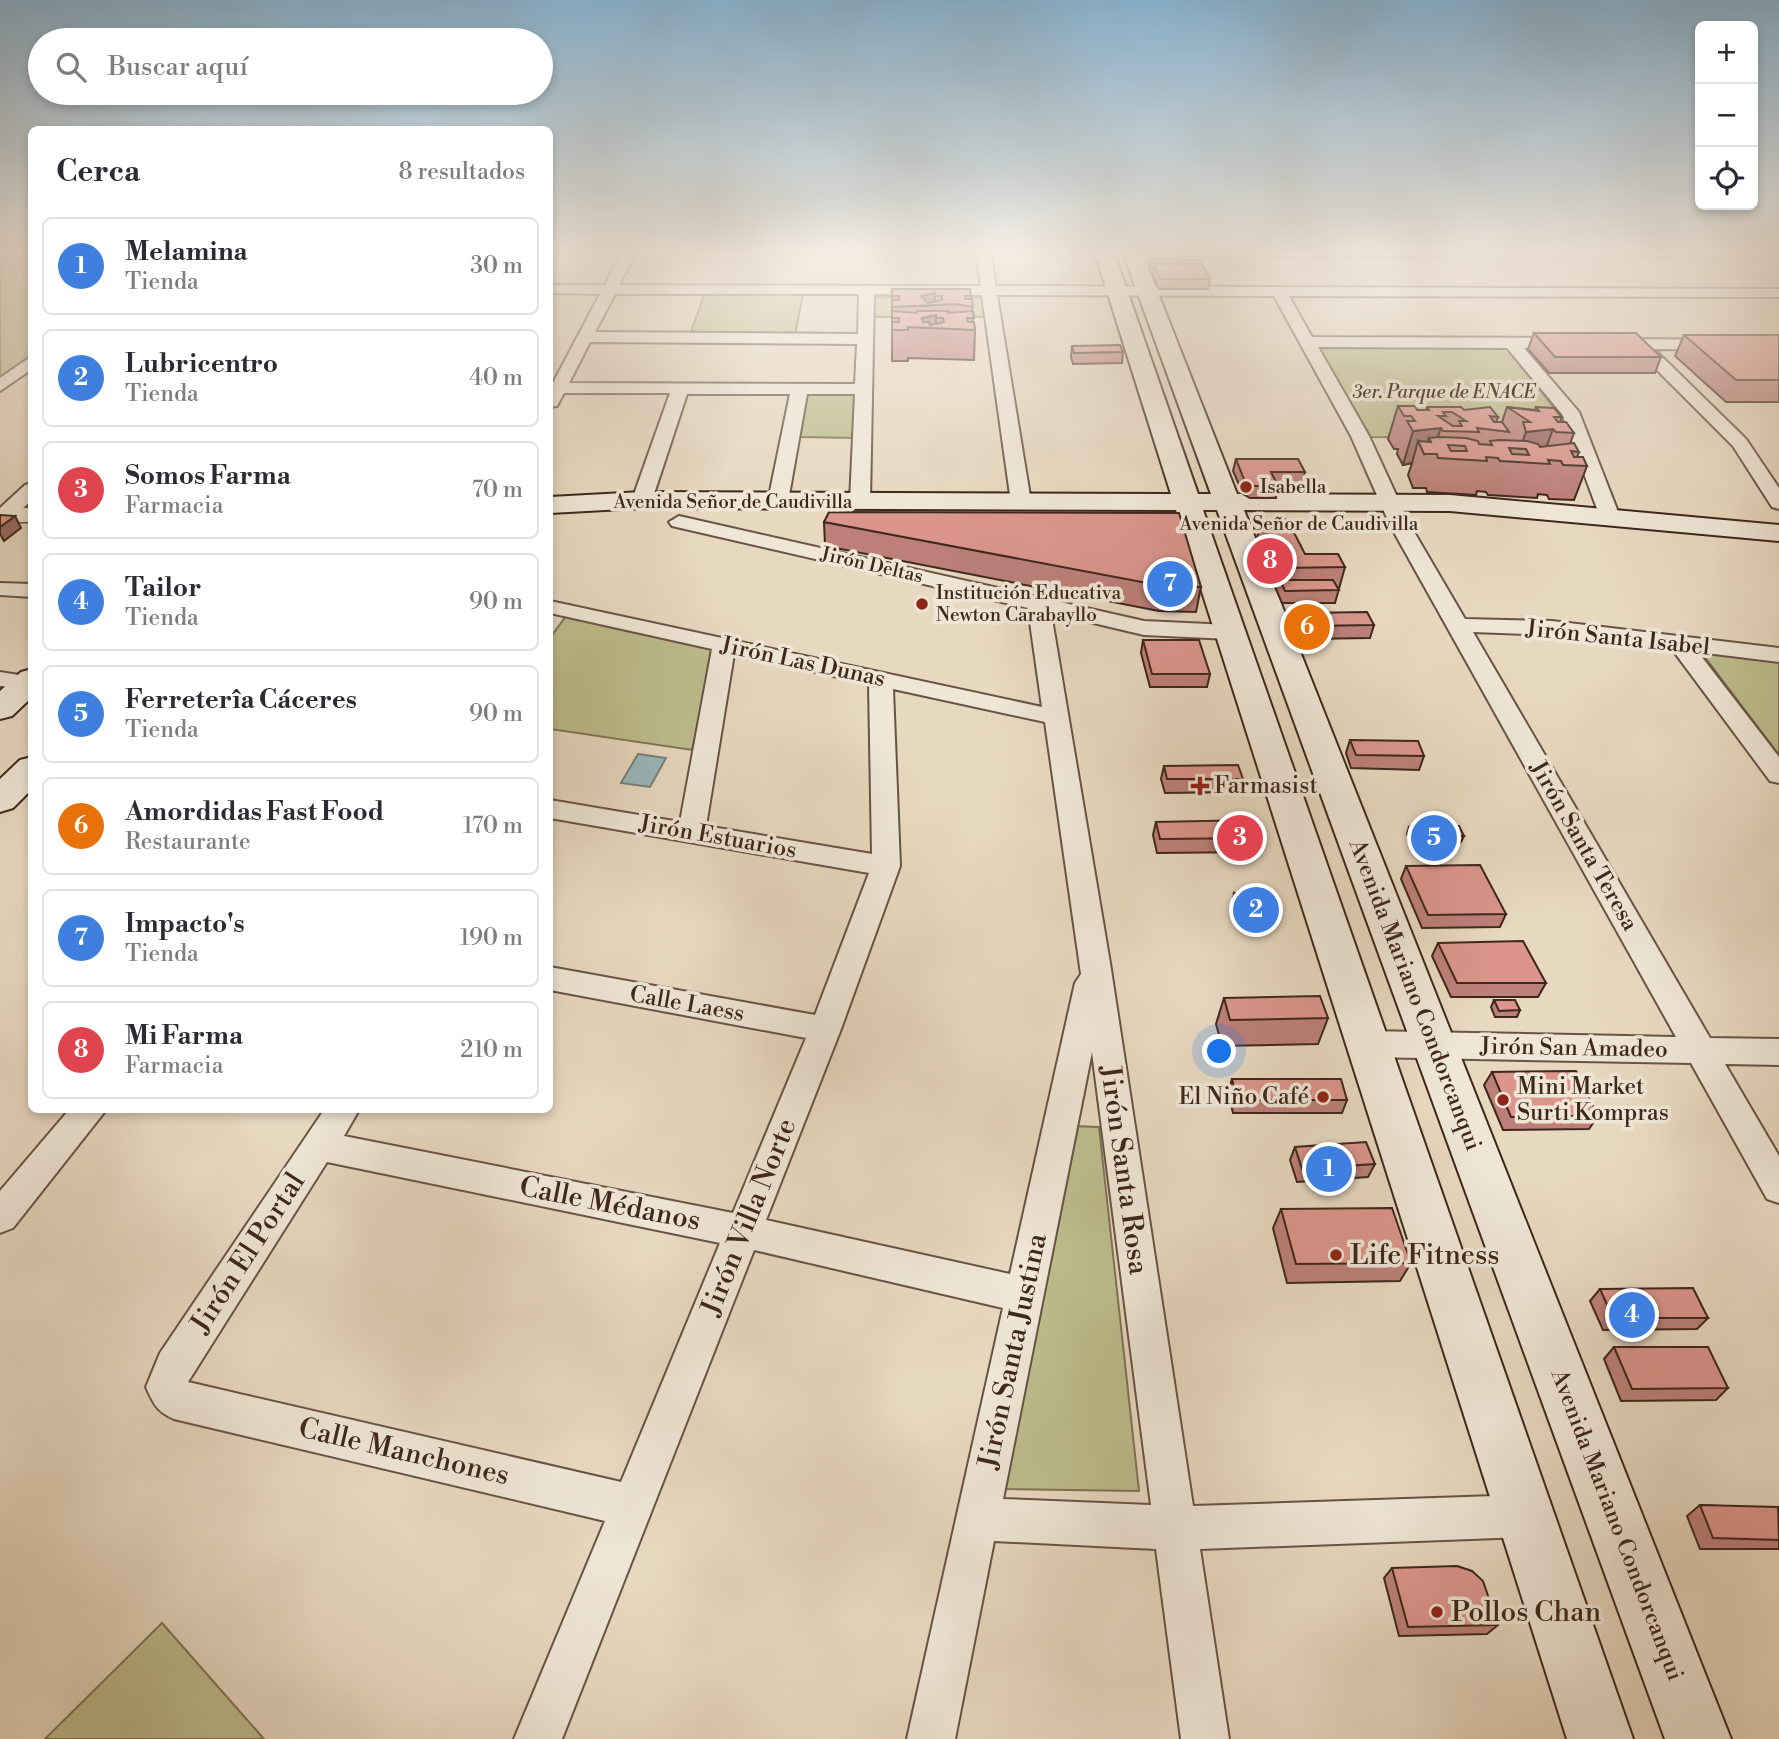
<!DOCTYPE html>
<html lang="es">
<meta charset="utf-8">
<style>
:root{--surface:#fff;--page:#f2f2f3;--text:#2b2b33;--muted:#7c7c81;--line:#e1e1e2;--accent:#111827}
body{margin:0;font-family:"Libre Bodoni",serif;background:var(--page);color:var(--text)}
.controls{position:absolute;right:21px;top:21px;display:grid;overflow:hidden;border-radius:10px;box-shadow:0 4px 10px #0003}
.controls button{width:63px;height:63px;display:grid;place-items:center;padding:0;border:0;border-bottom:2px solid var(--line);background:var(--surface);color:var(--text);font:35px sans-serif}
.you{position:absolute;left:1220px;top:1052px;width:24px;height:24px;margin:-18px;border:5px solid #fff;border-radius:50%;background:#1a73e8;box-shadow:0 0 0 10px #1a73e833}
.badge{display:grid;place-items:center;width:46px;height:46px;border-radius:50%;background:var(--accent);color:#fff;font-size:23px;font-weight:700}
.pin{position:absolute;translate:-50% -50%;border:4px solid #fff;box-shadow:0 2px 7px #0006}
.list{margin:0;padding:0;list-style:none}
h2{display:flex;justify-content:space-between;align-items:center;height:91px;margin:0;padding:0 28px;font-size:30px}
h2 small{font-size:23px;font-weight:400;color:var(--muted)}
.list li{display:grid;grid-template-columns:46px 1fr auto;gap:21px;align-items:center;box-sizing:border-box;height:98px;margin:0 14px 14px;padding:0 14px;border:2px solid var(--line);border-radius:10px}
.list b{display:block;font-size:26px;white-space:nowrap}
.list p{margin:0;font-size:23px;white-space:nowrap;color:var(--muted)}
.list em{font-size:23px;font-style:normal;color:var(--muted)}
.icon{flex:none;width:38px;height:38px;fill:none;stroke:currentColor;stroke-width:2;stroke-linecap:round;stroke-linejoin:round}
.map{position:relative;flex:none;width:1779px;height:1739px;overflow:hidden}
.search{position:absolute;background:var(--surface);box-shadow:0 4px 10px #0003;left:28px;top:28px;width:525px;height:77px;display:flex;align-items:center;gap:18px;box-sizing:border-box;padding:0 24px;border-radius:38px;color:var(--muted);font-size:26px}
.panel{position:absolute;background:var(--surface);box-shadow:0 4px 10px #0003;left:28px;top:126px;width:525px;height:987px;border-radius:10px}
.map>svg:first-child{display:block}
</style>
<div class="map">
<svg width="1779" height="1739" viewBox="0 0 1779 1739">
<rect width="100%" height="100%" fill="#e7d8c0"/>
<filter id="stains"><feTurbulence type="fractalNoise" baseFrequency=".00286" numOctaves="4"/><feColorMatrix values="0 0 0 0 .2 0 0 0 0 .09 0 0 0 0 .02 0 0 0 .5 -.17"/></filter>
<radialGradient id="worn" r=".72"><stop offset=".6" stop-color="#630" stop-opacity="0"/><stop offset="1" stop-color="#630" stop-opacity=".3"/></radialGradient>
<path fill="#bdbc8d" stroke="#7e7254" stroke-width="2" d="M0 250H31V357L0 381Z
M705 293 803 294 795 335 690 334Z
M873 297 982 298 984 317H872Z
M1315 345 1505 346 1562 418 1572 439 1369 437Z
M807 392H859L856 438 800 437Z
M566 616 715 650 692 750 550 729V638Z
M1701 652 1779 661V755Z
M1073 1126 1099 1127 1139 1491 1005 1489Z
M162 1623 264 1739H45Z"/>
<path fill="#99b8bb" stroke="#757e7b" stroke-width="2" d="M638 754 666 758 650 787 621 783Z"/>
<g fill="none" stroke-linecap="round" stroke-linejoin="round">
<defs>
<path id="minor" d="M623 250H637L619 285 981 286 976 250H990L996 286 1779 289V297L1289 296 1312 337 1567 338 1575 343 1567 348H1524L1579 412 1620 517 1610 523 1600 517 1562 414 1507 348 1318 347 1369 436 1410 525 1465 619 1552 621 1779 648V662L1698 652 1779 757V783L1770 781 1672 649 1552 635 1473 632 1710 1038 1779 1039V1065L1725 1064 1779 1156V1203L1767 1199 1691 1063 1368 1057 1357 1053 1352 1044 1357 1035 1368 1031 1676 1037 1390 525 1351 436 1274 296 997 295 1031 502 1021 508 1011 502 982 295 874 294 870 501 867 505H853L850 501 855 394H807L788 501 778 507 768 501 790 394H687L652 500 642 506 632 500 670 393H564L557 406 550 407V383H553L600 294 550 293V285H605ZM615 294H859L858 334 595 332ZM590 342 857 344 855 384 569 383Z
M1126 250H1779V258L1132 256 1127 255Z
M1611 339 1779 340V350L1654 349 1746 439 1779 488V509L1772 507 1733 446 1636 349 1605 347 1603 344Z
M32 356V369L0 391V378Z
M32 483V500L11 519 0 520V508L25 485Z
M679 516 1144 621 1230 625 1241 632 1230 639 1144 635 1051 613 1110 963 1193 1506 1525 1495 1540 1501 1546 1516 1540 1531 1525 1537 1200 1549 1229 1739H1181L1156 1549 994 1541 955 1739H907L1003 1308 754 1250 562 1739H514L605 1521 174 1419C157 1412 153 1403 146 1387L160 1353 324 1110H359L344 1136 733 1213 806 1038 550 990V967L815 1015 869 873 550 818V800L680 822 712 649 550 613V601L1042 707 1028 608 672 526 669 522ZM734 654 869 684 872 854 706 826ZM893 689 1045 722 1081 974 1075 983 1010 1274 766 1220 841 1029 900 866ZM1092 1052 1151 1505 1003 1499ZM327 1162 720 1243 621 1482 188 1382Z
M0 583 32 584V597L0 595Z
M0 672 32 677V689L0 686Z
M69 1110H106L13 1228 0 1233V1191Z"/>
<path id="tertiary" d="M0 508H32V522H0Z"/>
<path id="secondary" d="M1094 250H1113L1198 494H1211L1122 250H1141L1237 494 1450 495 1779 525V541L1450 511 1244 510 1731 1739H1665L1217 510H1203L1633 1739H1567L1176 510 642 508 550 513V497L642 492 1171 494Z
M32 669V697L12 716 0 719V691L21 672Z
M32 757V789L13 808 0 812V779L20 760Z"/>
</defs>
<use href="#minor" stroke="#685344" stroke-width="4"/>
<use href="#tertiary" stroke="#685344" stroke-width="3"/>
<use href="#secondary" stroke="#3e271b" stroke-width="4"/>
<use href="#minor" fill="#efe6d6" fill-rule="evenodd"/>
<use href="#tertiary" fill="#efe6d6" fill-rule="evenodd"/>
<use href="#secondary" fill="#efe6d6" fill-rule="evenodd"/>
</g>
<path fill="#bc8079" stroke="#3e271b" stroke-width="2" d="M1151 259 1210 279 1208 289H1159L1153 274 1154 268H1152L1150 264Z
M892 289 971 296 973 322 975 330 974 360 908 358V361H892Z
M1534 333 1661 357 1655 373H1549L1528 349Z
M1684 335H1779V402H1726L1675 356Z
M1072 346 1123 352 1122 363 1073 364 1071 357Z
M1398 406 1417 410H1426L1427 407 1464 410 1498 417 1496 422H1502L1507 407 1535 410 1536 407 1562 417 1560 422 1574 433 1570 444 1579 452 1577 457 1587 466 1574 500 1549 499 1547 495 1538 494 1537 498 1488 495 1486 492 1477 491 1476 495 1427 492 1426 488H1413L1408 475 1412 463 1403 465 1397 454 1398 449H1394L1388 439Z
M1236 459 1305 472 1302 484H1277L1278 486 1276 498H1250L1243 494 1233 471Z
M1261 519 1305 554 1345 567 1335 603H1282L1256 543Z
M824 522 1201 587 1196 612 1159 611 825 546Z
M1304 613 1374 625 1370 638 1306 639 1300 626Z
M1143 640 1210 674 1207 687H1150L1141 653Z
M1350 740 1424 756 1419 770 1351 768 1346 753Z
M1164 766 1243 779 1239 792 1165 793 1161 779Z
M1156 822 1258 838 1254 852 1157 853 1153 835Z
M1409 827 1464 836 1461 842 1412 844 1407 834Z
M1406 866 1506 914 1500 927 1422 928 1401 879Z
M1234 893 1281 913 1279 919 1240 921 1233 900Z
M1438 943 1546 983 1538 997H1451L1432 956Z
M1224 998 1328 1018 1318 1044 1222 1046 1216 1024Z
M1494 1000 1520 1010 1517 1017H1495L1491 1007Z
M1492 1072 1598 1116 1589 1129 1503 1130 1484 1085Z
M1232 1079 1347 1100 1342 1113H1233L1228 1093Z
M1295 1147 1375 1164 1368 1177 1297 1182 1290 1160Z
M1281 1209 1411 1263 1400 1281 1287 1283 1273 1228Z
M1600 1289 1708 1318 1697 1329 1603 1330 1590 1301Z
M1614 1347 1728 1388 1716 1400 1621 1401 1604 1359Z
M1700 1505 1779 1509V1549H1700L1687 1516Z
M1392 1568 1498 1625 1487 1634 1399 1636 1384 1578Z"/>
<path fill="#996863" stroke="#3e271b" stroke-width="2" d="M935 293V305L921 306V296Z
M936 315V328H922V318Z
M1441 428 1432 454 1431 442 1429 438 1424 454 1418 441 1412 463 1403 465 1413 431Z
M1553 429 1541 462 1529 455 1526 449H1520L1526 432Z
M15 516 21 528 4 541 0 534V527Z"/>
<path fill="#db958d" stroke="#3e271b" stroke-width="2" fill-rule="evenodd" d="M1151 259 1200 260 1201 264 1153 263Z
M1154 264H1202L1210 279H1160Z
M892 289H970L971 296H965V299H972L973 307 957 304 892 307V300H899V296H892ZM935 293V296H942V300L928 303 921 296Z
M892 311 917 313V311H948V313L973 311 974 318H967L968 322H974L975 330 908 327V330H892V322H899V318H892ZM936 315 937 318H943L944 322 930 325 929 322H923L922 318Z
M1534 333H1636L1661 357H1555Z
M1684 335H1779V380H1736Z
M1120 345 1123 352 1074 353 1072 346Z
M1398 406H1415L1417 410H1429L1427 407H1461L1464 410 1490 407 1498 417 1490 416 1494 422H1502L1509 432 1477 428 1479 432 1443 431 1441 428 1413 431 1407 421H1415L1411 416H1404ZM1443 412H1452L1466 421H1459L1462 426H1453L1438 416H1446Z
M1507 407 1539 411 1536 407 1554 408 1562 417H1554L1558 422H1566L1574 433 1556 432 1553 429 1526 432 1523 422H1530Z
M1439 437 1466 438 1478 441 1479 444 1492 445 1490 441 1499 440 1527 441 1538 444 1540 447 1574 443 1579 452 1571 451 1574 457H1583L1587 466 1563 465 1561 461 1548 460 1550 464 1500 461 1498 458 1486 457 1487 461 1438 458 1437 454H1424L1418 441 1431 442 1429 438ZM1448 445 1465 446 1467 451H1451ZM1509 448 1526 449 1529 455 1512 454Z
M1236 459H1298L1305 472H1271L1278 486H1253L1245 482Z
M829 512 1179 513 1201 587 1163 586 824 522Z
M0 515 15 516 0 527Z
M1261 519H1287L1305 554H1338L1345 567 1283 568Z
M1280 580H1333L1339 590 1285 591Z
M1367 612 1374 625 1310 626 1304 613Z
M1143 640H1199L1210 674H1152Z
M1350 740 1418 741 1424 756 1356 755Z
M1238 765 1243 779H1167L1164 766Z
M1252 820 1258 838 1160 839 1156 822Z
M1459 826 1464 836 1414 838 1409 827Z
M1480 865 1506 914 1428 915 1406 866Z
M1274 892 1281 913 1241 914 1234 893Z
M1523 941 1546 983H1457L1438 943Z
M1320 996 1328 1018 1230 1020 1224 998Z
M1494 1000H1515L1520 1010 1499 1011Z
M1576 1071 1598 1116 1511 1117 1492 1072Z
M1232 1079H1341L1347 1100H1237Z
M1366 1142 1375 1164 1302 1169 1295 1147Z
M1392 1208 1411 1263 1296 1264 1281 1209Z
M1693 1288 1708 1318H1613L1600 1289Z
M1614 1347H1708L1728 1388 1632 1389Z
M1700 1505 1778 1507 1779 1540 1713 1538Z
M1457 1566 1472 1571 1483 1581 1498 1625 1408 1627 1392 1568Z"/>
<linearGradient id="sky" x2="0" y2="1"><stop stop-color="#88b6d6"/><stop offset="0.51" stop-color="#f4ede3"/><stop offset="1" stop-color="#f4ede3" stop-opacity="0"/></linearGradient>
<rect width="1779" height="494" fill="url(#sky)"/>
<g fill="#8f2418" stroke="#efe6d6" stroke-width="2.5">
<circle cx="1246" cy="487" r="7"/>
<circle cx="922" cy="604" r="7"/>
<path d="M1196.5 775.5h7v7h7v7h-7v7h-7v-7h-7v-7h7z"/>
<circle cx="1323" cy="1097" r="7"/>
<circle cx="1503" cy="1100" r="7"/>
<circle cx="1336" cy="1255" r="7"/>
<circle cx="1437" cy="1612" r="7"/>
</g>
<g text-anchor="middle" dominant-baseline="central" stroke-width="7" stroke-linejoin="round" paint-order="stroke">
<g font-size="19" font-style="italic" fill="#5e4c38" stroke="#efe6d6">
<text x="1444" y="392">3er. Parque de ENACE</text>
</g>
<g font-size="19" fill="#3e271b" stroke="#efe6d6" text-anchor="start">
<text x="1260" y="487">Isabella</text>
<text x="936" y="593">Institución Educativa<tspan x="936" dy="22">Newton Carabayllo</tspan></text>
</g>
<g font-size="19" fill="#3e271b" stroke="#efe6d6">
<text x="733" y="502">Avenida Señor de Caudivilla</text>
<text x="1299" y="524">Avenida Señor de Caudivilla</text>
<text transform="translate(872 565) rotate(13)">Jirón Deltas</text>
</g>
<g font-size="23" fill="#3e271b" stroke="#efe6d6">
<text transform="translate(1618 638) rotate(6)">Jirón Santa Isabel</text>
<text transform="translate(803 662) rotate(12)">Jirón Las Dunas</text>
<text transform="translate(718 837) rotate(10)">Jirón Estuarios</text>
<text transform="translate(1584 846) rotate(60)">Jirón Santa Teresa</text>
<text transform="translate(1415 995) rotate(69)">Avenida Mariano Condorcanqui</text>
<text transform="translate(687 1004) rotate(10)">Calle Laess</text>
<text transform="translate(1574 1048) rotate(1)">Jirón San Amadeo</text>
<text transform="translate(1617 1525) rotate(69)">Avenida Mariano Condorcanqui</text>
</g>
<g font-size="23" fill="#3e271b" stroke="#efe6d6" text-anchor="start">
<text x="1214" y="786">Farmasist</text>
<text x="1517" y="1087">Mini Market<tspan x="1517" dy="26">Surti Kompras</tspan></text>
<text x="1309" y="1097" text-anchor="end">El Niño Café</text>
</g>
<g font-size="28" fill="#3e271b" stroke="#efe6d6">
<text transform="translate(1124 1170) rotate(82)">Jirón Santa Rosa</text>
<text transform="translate(610 1204) rotate(11)">Calle Médanos</text>
<text transform="translate(749 1217) rotate(-68)">Jirón Villa Norte</text>
<text transform="translate(248 1253) rotate(-57)">Jirón El Portal</text>
<text transform="translate(1013 1351) rotate(-78)">Jirón Santa Justina</text>
<text transform="translate(404 1452) rotate(13)">Calle Manchones</text>
</g>
<g font-size="28" fill="#3e271b" stroke="#efe6d6" text-anchor="start">
<text x="1350" y="1255">Life Fitness</text>
<text x="1451" y="1612">Pollos Chan</text>
</g>
</g>
<rect width="100%" height="100%" filter="url(#stains)"/>
<rect width="100%" height="100%" fill="url(#worn)"/>
</svg>
<div class="controls">
<button>+</button>
<button>−</button>
<button><svg class="icon" aria-label="locate" viewBox="0 0 24 24"><circle cx="12" cy="12" r="6"/><path d="M12 2v4M12 18v4M2 12h4M18 12h4"/></svg></button>
</div>
<div class="you"></div>
<div class="pin badge" style="left:1329px;top:1169px;background:#3f7fe0">1</div>
<div class="pin badge" style="left:1256px;top:910px;background:#3f7fe0">2</div>
<div class="pin badge" style="left:1240px;top:838px;background:#e0444e">3</div>
<div class="pin badge" style="left:1632px;top:1315px;background:#3f7fe0">4</div>
<div class="pin badge" style="left:1434px;top:838px;background:#3f7fe0">5</div>
<div class="pin badge" style="left:1307px;top:627px;background:#e8710a">6</div>
<div class="pin badge" style="left:1170px;top:584px;background:#3f7fe0">7</div>
<div class="pin badge" style="left:1270px;top:561px;background:#e0444e">8</div>
<div class="search"><svg class="icon" aria-label="search" viewBox="0 0 24 24"><circle cx="10" cy="10" r="6"/><path d="M15 15l6 6"/></svg>Buscar aquí</div>
<section class="panel">
<h2>Cerca<small>8 resultados</small></h2>
<ul class="list">
<li><span class="badge" style="background:#3f7fe0">1</span><div><b>Melamina</b><p>Tienda</p></div><em>30 m</em></li>
<li><span class="badge" style="background:#3f7fe0">2</span><div><b>Lubricentro</b><p>Tienda</p></div><em>40 m</em></li>
<li><span class="badge" style="background:#e0444e">3</span><div><b>Somos Farma</b><p>Farmacia</p></div><em>70 m</em></li>
<li><span class="badge" style="background:#3f7fe0">4</span><div><b>Tailor</b><p>Tienda</p></div><em>90 m</em></li>
<li><span class="badge" style="background:#3f7fe0">5</span><div><b>Ferreterîa Cáceres</b><p>Tienda</p></div><em>90 m</em></li>
<li><span class="badge" style="background:#e8710a">6</span><div><b>Amordidas Fast Food</b><p>Restaurante</p></div><em>170 m</em></li>
<li><span class="badge" style="background:#3f7fe0">7</span><div><b>Impacto's</b><p>Tienda</p></div><em>190 m</em></li>
<li><span class="badge" style="background:#e0444e">8</span><div><b>Mi Farma</b><p>Farmacia</p></div><em>210 m</em></li>
</ul>
</section>
</div>
